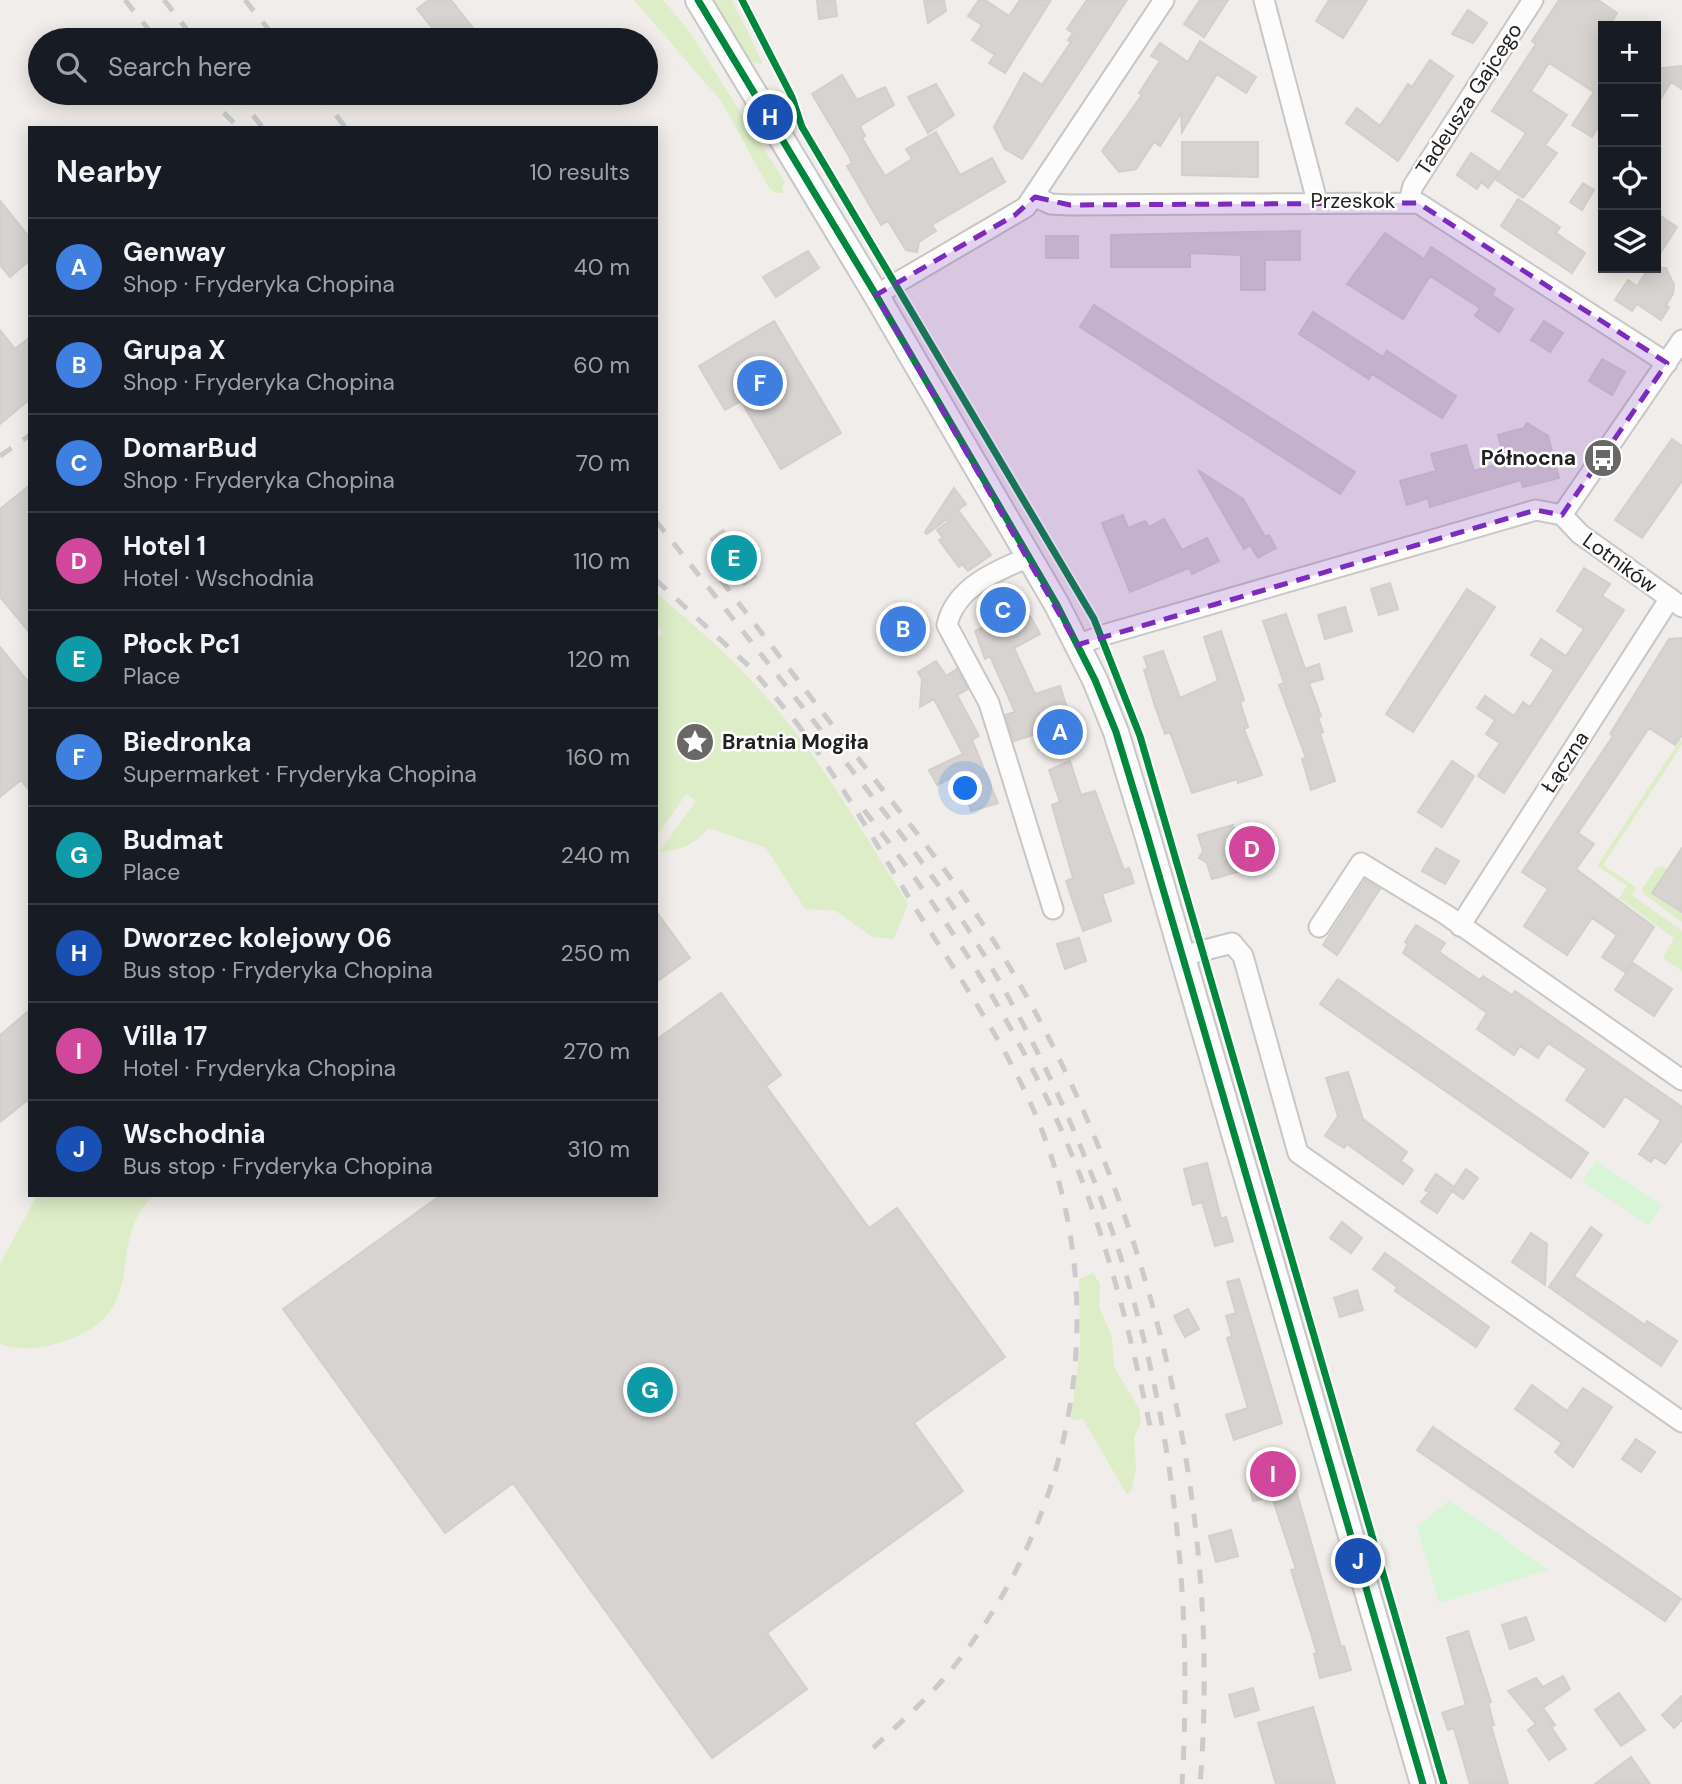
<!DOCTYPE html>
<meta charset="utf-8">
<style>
:root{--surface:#171b24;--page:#20242c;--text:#f1f3f6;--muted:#9ea1a6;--line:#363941;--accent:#696867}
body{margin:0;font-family:"DM Sans",sans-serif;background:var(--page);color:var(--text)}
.controls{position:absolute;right:21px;top:21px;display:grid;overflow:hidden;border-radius:0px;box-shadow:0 4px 18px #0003}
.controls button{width:63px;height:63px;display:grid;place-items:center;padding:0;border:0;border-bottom:2px solid var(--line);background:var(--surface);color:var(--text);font:35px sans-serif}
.you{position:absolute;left:966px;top:789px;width:24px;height:24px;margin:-18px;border:5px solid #fff;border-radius:50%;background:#1a73e8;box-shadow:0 0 0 10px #1a73e833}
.badge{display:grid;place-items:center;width:46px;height:46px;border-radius:50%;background:var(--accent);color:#fff;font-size:23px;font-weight:700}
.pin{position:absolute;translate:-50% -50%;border:4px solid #fff;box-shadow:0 2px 7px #0006}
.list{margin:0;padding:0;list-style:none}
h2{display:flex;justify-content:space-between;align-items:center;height:91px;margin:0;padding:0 28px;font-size:30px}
h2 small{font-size:23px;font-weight:400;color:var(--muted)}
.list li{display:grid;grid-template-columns:46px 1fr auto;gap:21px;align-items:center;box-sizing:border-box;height:98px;padding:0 28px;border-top:2px solid var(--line)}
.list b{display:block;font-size:26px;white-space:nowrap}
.list p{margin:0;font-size:23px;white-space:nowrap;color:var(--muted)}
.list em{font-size:23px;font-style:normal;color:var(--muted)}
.icon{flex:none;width:38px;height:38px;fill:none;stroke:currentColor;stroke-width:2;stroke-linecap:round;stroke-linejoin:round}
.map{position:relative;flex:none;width:1682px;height:1784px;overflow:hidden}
.search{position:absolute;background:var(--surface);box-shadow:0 4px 18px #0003;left:28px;top:28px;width:630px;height:77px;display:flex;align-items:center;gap:18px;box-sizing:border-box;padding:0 24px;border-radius:38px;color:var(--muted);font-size:26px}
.panel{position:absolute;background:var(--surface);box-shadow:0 4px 18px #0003;left:28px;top:126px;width:630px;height:1071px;border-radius:0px}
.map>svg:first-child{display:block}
</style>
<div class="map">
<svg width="1682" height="1784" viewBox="0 0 1682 1784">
<rect width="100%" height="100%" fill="#f0edea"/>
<path fill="#ddedc8" d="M634 0H663L689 31 785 182 782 187 784 193H775L769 188 721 101Z
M710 0H732L763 64 749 62Z
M656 593C705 633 750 675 790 725 834 781 870 844 908 904L894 939 872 937 836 911 805 909 766 848 709 828C693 845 682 850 659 852L696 801 686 794 656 838V639L663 633 656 625Z
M1681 739 1682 745 1603 865 1636 887 1632 895 1682 931V971L1663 958 1674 938 1619 898 1627 886 1597 866Z
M1662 866 1668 869 1652 893 1680 911 1682 909V922L1644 894 1642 889 1656 868Z
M37 1195H155C101 1241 156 1311 64 1341 42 1349 21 1351 0 1344V1264Z
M1093 1273 1100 1284 1099 1307 1112 1337 1114 1367 1139 1408 1141 1423 1134 1437 1136 1468 1132 1489 1127 1495 1083 1419 1071 1420 1080 1349 1079 1279Z
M1312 1335 1348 1461 1340 1457 1305 1340Z"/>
<path fill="#d8f5d7" d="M1596 1161 1662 1205 1649 1225 1582 1181Z
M1450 1500 1548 1570 1439 1603 1417 1526Z"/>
<path fill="#d6d3d1" stroke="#d3cfcb" stroke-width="2" d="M429 0H451L473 28 457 40H442L417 9Z
M817 0H835L837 16 819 19Z
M924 0H944L946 11 928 23Z
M979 0H985L1009 16 1020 0H1051L1005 73 989 63 995 55 972 40 982 25 968 16Z
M1087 0H1127L1022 159 1005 149 994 127 1024 73 1042 85 1071 42 1068 40 1073 33 1067 29Z
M1200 0H1228L1204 37 1184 24Z
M1329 0H1367L1343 38 1316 21Z
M1559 0H1598L1617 13 1609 26H1603V35L1598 43 1603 47V119L1592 137 1572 125 1594 92 1549 63 1531 91 1567 115 1545 145 1557 153 1523 198 1495 179 1526 133 1492 111 1536 44 1532 41Z
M1468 10 1487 23 1473 43 1452 34Z
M1200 41 1256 77 1246 93 1217 74 1182 132 1181 113 1160 146 1154 142 1136 169 1119 172 1102 151 1142 95 1139 93 1160 61 1151 56 1160 43 1188 62Z
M1430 60 1453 76 1398 161 1346 123 1357 108 1380 126 1408 84 1412 87Z
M1682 66V89L1671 82 1656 106V69Z
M842 75 857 100 885 87 894 105 860 126 865 136 862 138 885 176 912 159 906 149 936 132 960 175 992 158 1005 182 932 225 936 231 919 242 917 252 906 250 888 221 881 225 847 166 852 163 849 156 812 94Z
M936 84 954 115 928 133 908 97Z
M1182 142H1258V177L1182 175Z
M1471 153 1499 172 1488 188 1481 182 1477 189 1457 175Z
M1583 183 1594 190 1582 210 1570 202Z
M1518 199 1560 227 1556 233 1585 253 1572 273 1501 226Z
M0 201 30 238V260L10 277 0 265Z
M1656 213 1677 227 1656 260Z
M1300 231V260H1265V290H1241V255L1190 253V267H1111V235Z
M1385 233 1424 259 1431 247 1495 289 1492 295 1513 309 1499 332 1475 316 1480 308 1430 276 1403 319 1347 284Z
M1046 236H1078V258H1046Z
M808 251 819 268 776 297 763 277Z
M1649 268H1666L1674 285 1673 294 1666 305 1669 307 1661 320 1637 304 1632 311 1615 300 1628 280 1637 286Z
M1094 305 1355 472 1340 494 1080 327Z
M1313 312 1383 357 1387 351 1456 396 1442 418 1372 374 1369 379 1299 334Z
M774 321 841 433 781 469 741 401 725 410 699 366Z
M1544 321 1563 333 1550 352 1531 340Z
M0 330 15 349 30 337V399L0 424Z
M1602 359 1625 372 1612 395 1589 381Z
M1527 423 1548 436 1559 478 1523 487 1521 480 1430 507 1428 498 1407 505 1400 481 1436 471 1431 454 1466 445 1474 471 1505 462 1498 435 1524 428Z
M1672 439 1682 446V481L1642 538 1615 520Z
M1198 470 1243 499 1265 537 1269 535 1276 548 1258 558 1250 545 1244 549Z
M30 485V633L0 597V509Z
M954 488 966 504 958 510 991 555 968 571 962 564 959 567 939 540 943 538 937 530 949 521 947 519 927 534 925 532Z
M1123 515 1128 528 1145 521 1149 527 1164 519 1182 550 1207 538 1219 561 1192 574 1189 568 1130 592 1102 523Z
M723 530 756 577 744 585 711 539Z
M1584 568 1610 584 1602 596 1624 610 1504 793 1478 776 1500 743 1486 734 1495 720 1477 708 1485 696 1514 716 1523 702 1530 707 1554 670 1531 655 1541 639 1566 656 1584 629 1557 611Z
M1390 583 1398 609 1379 615 1371 589Z
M1467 589 1495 607 1413 732 1386 714Z
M1003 599 1016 621 1029 614 1040 634 1014 648 1035 694 1060 686 1077 739 1054 746 1048 730 1014 741 1005 715 1015 712 990 656 985 659 975 631 992 623 985 609Z
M1345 607 1352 631 1325 639 1318 615Z
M906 613 919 634 900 646 888 624Z
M1286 614 1305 669 1319 664 1323 679 1309 683 1321 716 1318 717 1323 732 1320 733 1335 781 1311 790 1302 759 1306 758 1279 685 1284 683 1263 621Z
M1221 631 1244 700 1240 702 1248 727 1244 729 1262 775 1238 783 1237 779 1192 793 1170 732 1165 734 1155 706 1144 670 1148 669 1144 657 1163 651 1180 698 1218 681 1204 637Z
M1682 638V735L1675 745 1649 728 1578 833 1594 844 1576 869 1654 927 1625 972 1602 957 1617 935 1592 918 1567 955 1524 926 1548 889 1522 872 1613 736 1610 734 1669 639Z
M0 647 30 684V791L21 780 0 797Z
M936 661 946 676 957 669 968 689 957 695 979 736 972 740 998 803 971 811 959 774 937 785 929 770 963 754 934 699 920 707 922 679 918 672Z
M1070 761 1081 795 1095 791 1124 870 1129 868 1134 883 1102 894 1111 921 1083 931 1066 881 1073 878 1052 805 1060 802 1049 770Z
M1452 761 1474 776 1442 827 1418 812Z
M1256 823 1263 846 1271 843 1276 861 1212 879 1207 863 1199 858 1203 851 1198 835 1233 825 1234 829Z
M1436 848 1459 861 1445 884 1422 871Z
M1682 848V912L1652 893Z
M1365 880 1380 889 1337 955 1323 945Z
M656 911 690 958 656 982Z
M1416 925 1445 943 1439 952 1480 980 1483 976 1512 995 1515 991 1682 1107V1140L1665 1164 1654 1157 1651 1162 1639 1154 1661 1121 1625 1096 1604 1127 1566 1100 1587 1069 1548 1043 1538 1058 1520 1046 1514 1055 1477 1029 1487 1013 1403 953 1408 944 1405 942Z
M1079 938 1086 961 1065 969 1057 944Z
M1633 963 1672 989 1654 1016 1615 990Z
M1338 979 1588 1153 1571 1178 1320 1004Z
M721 993 781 1075 766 1086 869 1228 897 1208 1005 1357 914 1423 963 1491 767 1633 807 1689 712 1758 513 1483 445 1533 283 1309 441 1195H656V1040Z
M30 1010V1098L0 1122V1035Z
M1348 1072 1363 1119 1407 1152 1401 1161 1413 1170 1403 1184 1347 1144 1344 1148 1325 1136 1338 1116 1326 1078Z
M1207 1163 1221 1219 1226 1217 1233 1241 1215 1246 1202 1202 1193 1205 1184 1169Z
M1466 1169 1478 1178 1463 1199 1452 1191 1437 1213 1421 1202 1429 1192 1425 1190 1436 1174 1454 1187Z
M1342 1222 1362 1238 1351 1253 1330 1238Z
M1591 1227 1602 1235 1574 1276 1645 1325 1647 1321 1677 1341 1661 1366 1549 1287Z
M1531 1233 1547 1244 1545 1285 1512 1262Z
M1385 1253 1489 1327 1476 1347 1395 1291 1397 1287 1373 1269Z
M1239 1279 1282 1423 1234 1440 1226 1415 1248 1408 1227 1338 1232 1336 1226 1316 1236 1313 1227 1282Z
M1357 1290 1363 1310 1340 1317 1334 1298Z
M1188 1309 1199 1329 1185 1337 1174 1316Z
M1532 1385 1567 1411 1583 1388 1612 1407 1573 1467 1555 1452 1562 1443 1515 1409Z
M1433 1427 1681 1599 1665 1621 1417 1450Z
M1636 1439 1655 1452 1641 1472 1622 1459Z
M1281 1452 1284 1463 1288 1462 1341 1647 1344 1646 1351 1670 1320 1678 1314 1654 1317 1653 1291 1570 1296 1569 1272 1497 1253 1501 1249 1484 1257 1482 1253 1465 1263 1463 1262 1457Z
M1231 1530 1238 1556 1216 1562 1209 1536Z
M1526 1617 1534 1640 1510 1649 1502 1625Z
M1468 1631 1491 1702 1488 1703 1494 1725 1491 1726 1508 1784H1470L1454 1728 1448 1730 1442 1713 1466 1705 1447 1638Z
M1563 1676 1570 1689 1543 1708 1555 1725 1551 1727 1566 1749 1549 1760 1528 1730 1536 1724 1508 1691 1536 1678 1543 1687Z
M1253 1688 1259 1710 1235 1717 1229 1695Z
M1619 1693 1645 1730 1621 1746 1595 1710Z
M1682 1696V1720L1674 1728 1662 1715Z
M1313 1707 1335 1784H1276L1258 1723Z
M1631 1757 1650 1784H1595Z"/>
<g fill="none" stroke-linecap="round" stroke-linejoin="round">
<defs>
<path id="minor" d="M1264 0 1317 201
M1035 197 1051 204 1070 205 1418 203 1667 363
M1409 201 1413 186 1533 0
M876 295 1026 207 1164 0
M1562 515 1682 340
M1562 515 1580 534 1682 607
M1029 557C995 571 955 588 947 625L989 703 1053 909
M1077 645 1107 634 1536 510 1562 515
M1460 926 1670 598
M1319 927 1361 863 1445 914 1682 1080
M1182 956 1232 943 1243 956 1298 1153 1682 1422"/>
<path id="tertiary" d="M698 0 876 295 1057 605 1095 680 1116 732 1147 834 1423 1784"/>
</defs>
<use href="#minor" stroke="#c8c7c6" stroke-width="23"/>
<use href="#tertiary" stroke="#c8c7c6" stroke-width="28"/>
<use href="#minor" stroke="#fdfcfc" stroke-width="19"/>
<use href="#tertiary" stroke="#fdfcfc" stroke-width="24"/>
<path stroke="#cbcbcb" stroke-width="5" stroke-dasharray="14 14" stroke-linecap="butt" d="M125 0 157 40
M164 0 195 40
M245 0 277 40
M204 93 239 128
M236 93 263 128
M319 93 346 128
M0 456 30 435
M656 521C713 593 770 666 827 738 880 807 936 876 981 950 1137 1208 1200 1485 1182 1784
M656 580 751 668 800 727
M721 580C771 645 821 711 872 776 912 827 953 878 988 932 1145 1177 1224 1495 1200 1784
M795 721C841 781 879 849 919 914 963 983 1011 1052 1041 1128 1113 1311 1074 1519 951 1670 927 1700 896 1726 868 1753
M864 810C966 941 1056 1086 1104 1245 1123 1305 1137 1365 1150 1426"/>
<defs>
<path id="cycleway" d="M698 0 876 295 1057 605 1095 680 1116 732 1147 834 1423 1784
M742 0 792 97 802 127 1094 619 1140 736 1444 1784"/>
</defs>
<use href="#cycleway" stroke="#fff" stroke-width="11"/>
<use href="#cycleway" stroke="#00873e" stroke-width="7"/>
</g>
<path fill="#7b2cbf" fill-opacity="0.2" stroke="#7b2cbf" stroke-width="5" stroke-dasharray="14 9" stroke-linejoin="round" d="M1035 197 1070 205 1418 203 1667 363 1562 515 1536 510 1077 645 876 295 1015 215Z"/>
<defs>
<symbol id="bus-disc" viewBox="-11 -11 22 22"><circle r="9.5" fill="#696867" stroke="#fff"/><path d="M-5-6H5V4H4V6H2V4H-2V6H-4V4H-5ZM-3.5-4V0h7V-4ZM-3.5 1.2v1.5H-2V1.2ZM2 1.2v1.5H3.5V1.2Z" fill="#fff"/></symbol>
<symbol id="sight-disc" viewBox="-11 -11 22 22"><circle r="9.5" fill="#696867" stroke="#fff"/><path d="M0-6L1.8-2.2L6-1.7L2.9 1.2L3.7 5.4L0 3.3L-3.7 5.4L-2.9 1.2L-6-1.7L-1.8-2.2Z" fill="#fff"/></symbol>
</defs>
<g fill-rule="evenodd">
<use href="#bus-disc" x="1581" y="436" width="44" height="44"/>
<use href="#sight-disc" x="673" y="720" width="44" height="44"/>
</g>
<g text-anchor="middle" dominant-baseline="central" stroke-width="5" stroke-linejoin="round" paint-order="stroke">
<g font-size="21" fill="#212121" stroke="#fff">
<text transform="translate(1469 99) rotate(-57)">Tadeusza Gajcego</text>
<text x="1353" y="201">Przeskok</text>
<text transform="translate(1620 563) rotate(36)">Lotników</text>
<text transform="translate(1565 762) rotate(-57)">Łączna</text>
</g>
<g font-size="21" font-weight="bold" fill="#212121" stroke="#fff" text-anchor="end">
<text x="1576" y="458">Północna</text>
<text x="722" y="742" text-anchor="start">Bratnia Mogiła</text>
</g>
</g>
</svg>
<div class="controls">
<button>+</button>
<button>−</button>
<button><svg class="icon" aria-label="locate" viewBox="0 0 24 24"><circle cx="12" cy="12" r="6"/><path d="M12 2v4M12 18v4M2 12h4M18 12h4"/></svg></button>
<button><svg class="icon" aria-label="layers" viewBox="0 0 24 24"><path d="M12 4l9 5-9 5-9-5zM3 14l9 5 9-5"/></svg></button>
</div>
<div class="you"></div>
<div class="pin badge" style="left:1060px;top:732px;background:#3f7fe0">A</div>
<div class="pin badge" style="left:903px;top:629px;background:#3f7fe0">B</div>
<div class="pin badge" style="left:1003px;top:610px;background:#3f7fe0">C</div>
<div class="pin badge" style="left:1252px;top:849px;background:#d1479c">D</div>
<div class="pin badge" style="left:734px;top:558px;background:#0f9aa8">E</div>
<div class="pin badge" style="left:760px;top:383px;background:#3f7fe0">F</div>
<div class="pin badge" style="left:650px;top:1390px;background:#0f9aa8">G</div>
<div class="pin badge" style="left:770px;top:117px;background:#1a4fb4">H</div>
<div class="pin badge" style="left:1273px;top:1474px;background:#d1479c">I</div>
<div class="pin badge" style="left:1358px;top:1561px;background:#1a4fb4">J</div>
<div class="search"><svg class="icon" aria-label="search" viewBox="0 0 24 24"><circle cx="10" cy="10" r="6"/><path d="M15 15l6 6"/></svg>Search here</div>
<section class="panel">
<h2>Nearby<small>10 results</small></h2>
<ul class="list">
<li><span class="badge" style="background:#3f7fe0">A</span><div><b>Genway</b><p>Shop · Fryderyka Chopina</p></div><em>40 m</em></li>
<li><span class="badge" style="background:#3f7fe0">B</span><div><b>Grupa X</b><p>Shop · Fryderyka Chopina</p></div><em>60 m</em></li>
<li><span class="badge" style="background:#3f7fe0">C</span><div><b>DomarBud</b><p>Shop · Fryderyka Chopina</p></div><em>70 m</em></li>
<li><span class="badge" style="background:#d1479c">D</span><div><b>Hotel 1</b><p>Hotel · Wschodnia</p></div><em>110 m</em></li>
<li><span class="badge" style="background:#0f9aa8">E</span><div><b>Płock Pc1</b><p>Place</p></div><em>120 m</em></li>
<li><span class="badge" style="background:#3f7fe0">F</span><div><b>Biedronka</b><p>Supermarket · Fryderyka Chopina</p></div><em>160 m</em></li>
<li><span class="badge" style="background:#0f9aa8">G</span><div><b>Budmat</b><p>Place</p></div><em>240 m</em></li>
<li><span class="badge" style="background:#1a4fb4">H</span><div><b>Dworzec kolejowy 06</b><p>Bus stop · Fryderyka Chopina</p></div><em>250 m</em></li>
<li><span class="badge" style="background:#d1479c">I</span><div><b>Villa 17</b><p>Hotel · Fryderyka Chopina</p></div><em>270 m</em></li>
<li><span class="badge" style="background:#1a4fb4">J</span><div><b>Wschodnia</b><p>Bus stop · Fryderyka Chopina</p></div><em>310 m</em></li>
</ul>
</section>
</div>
